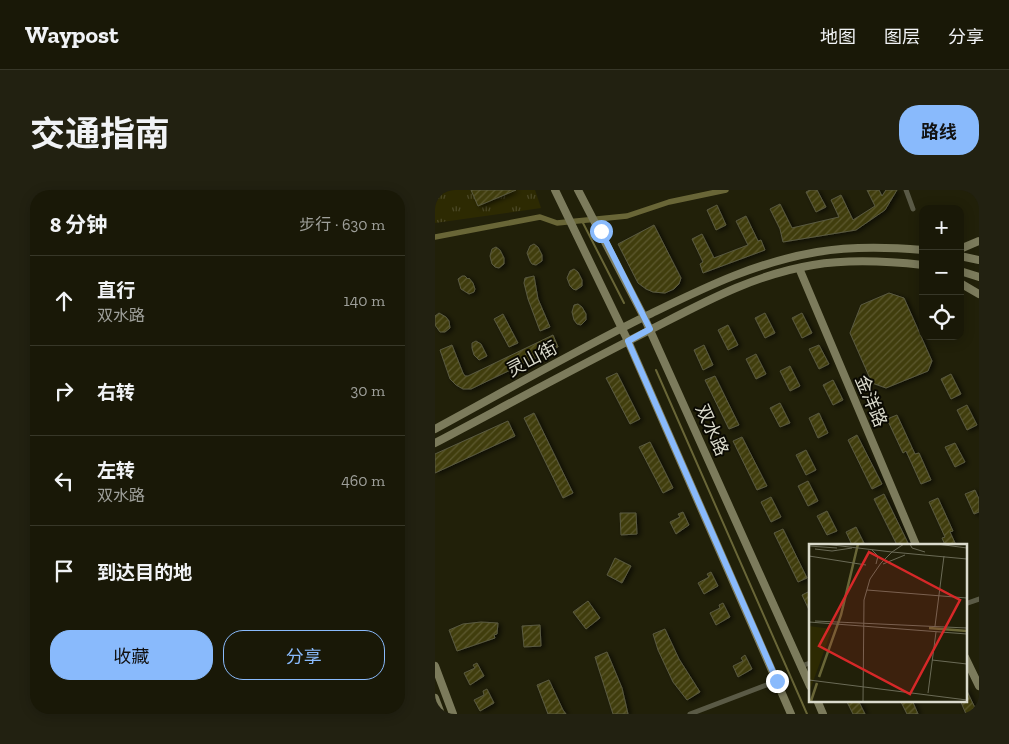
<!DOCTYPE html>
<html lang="zh">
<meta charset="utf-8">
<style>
:root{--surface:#191807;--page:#222111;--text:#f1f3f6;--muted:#9fa09b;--line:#373728;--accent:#89bafc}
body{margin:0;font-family:"Zilla Slab","Noto Sans SC",serif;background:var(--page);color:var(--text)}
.controls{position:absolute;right:15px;top:15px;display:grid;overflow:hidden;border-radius:10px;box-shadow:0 2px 12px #0003}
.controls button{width:45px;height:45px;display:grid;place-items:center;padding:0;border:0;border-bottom:1px solid var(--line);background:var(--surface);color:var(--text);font:25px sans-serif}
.stop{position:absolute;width:15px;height:15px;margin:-11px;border:4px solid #89bafc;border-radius:50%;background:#fff}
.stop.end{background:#89bafc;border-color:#fff;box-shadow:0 1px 5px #0008}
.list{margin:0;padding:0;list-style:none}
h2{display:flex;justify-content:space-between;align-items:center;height:65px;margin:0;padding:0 20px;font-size:21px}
h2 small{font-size:16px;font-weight:400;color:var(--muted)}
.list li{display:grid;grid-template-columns:32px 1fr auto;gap:15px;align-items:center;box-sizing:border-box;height:90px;padding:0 20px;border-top:1px solid var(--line)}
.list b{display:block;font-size:19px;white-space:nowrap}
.list p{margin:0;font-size:16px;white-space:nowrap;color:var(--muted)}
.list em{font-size:16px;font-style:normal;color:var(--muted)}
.actions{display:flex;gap:10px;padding:15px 20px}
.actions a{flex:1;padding:11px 0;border:1px solid var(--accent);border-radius:20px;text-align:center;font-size:18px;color:var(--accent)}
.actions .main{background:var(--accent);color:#111}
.icon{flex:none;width:28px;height:28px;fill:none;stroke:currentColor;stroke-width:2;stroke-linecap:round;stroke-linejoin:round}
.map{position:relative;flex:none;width:544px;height:524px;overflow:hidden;border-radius:20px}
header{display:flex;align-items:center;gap:30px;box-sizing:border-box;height:70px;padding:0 25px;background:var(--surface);border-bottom:1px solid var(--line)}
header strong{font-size:24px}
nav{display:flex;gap:28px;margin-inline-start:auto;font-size:18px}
.intro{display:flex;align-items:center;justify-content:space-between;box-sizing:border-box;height:120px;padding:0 30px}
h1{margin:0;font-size:35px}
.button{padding:12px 22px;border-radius:20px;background:var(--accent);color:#111;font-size:18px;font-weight:700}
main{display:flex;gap:30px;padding:0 30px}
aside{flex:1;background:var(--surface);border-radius:20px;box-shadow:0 2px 12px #0003}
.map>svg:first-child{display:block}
</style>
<header>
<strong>Waypost</strong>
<nav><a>地图</a><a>图层</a><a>分享</a></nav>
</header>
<div class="intro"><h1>交通指南</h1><a class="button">路线</a></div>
<main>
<aside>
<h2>8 分钟<small>步行 · 630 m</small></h2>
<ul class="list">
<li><svg class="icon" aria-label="ahead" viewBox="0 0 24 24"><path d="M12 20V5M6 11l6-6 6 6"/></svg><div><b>直行</b><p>双水路</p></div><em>140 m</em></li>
<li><svg class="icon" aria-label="right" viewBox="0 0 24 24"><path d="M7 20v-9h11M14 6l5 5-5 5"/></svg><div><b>右转</b></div><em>30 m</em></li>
<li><svg class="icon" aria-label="left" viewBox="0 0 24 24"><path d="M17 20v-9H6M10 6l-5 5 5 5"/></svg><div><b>左转</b><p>双水路</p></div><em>460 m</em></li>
<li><svg class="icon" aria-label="arrive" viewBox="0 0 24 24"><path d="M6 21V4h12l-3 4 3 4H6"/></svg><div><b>到达目的地</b></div></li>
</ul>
<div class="actions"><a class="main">收藏</a><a>分享</a></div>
</aside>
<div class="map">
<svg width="544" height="524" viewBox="0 0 544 524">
<defs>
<pattern id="grass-tufts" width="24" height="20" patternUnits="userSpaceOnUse" patternTransform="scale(1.25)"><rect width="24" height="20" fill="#2d2a02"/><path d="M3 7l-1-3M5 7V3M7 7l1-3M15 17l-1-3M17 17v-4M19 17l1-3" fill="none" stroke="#4b4826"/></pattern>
<pattern id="building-hatch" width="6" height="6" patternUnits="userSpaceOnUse" patternTransform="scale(1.25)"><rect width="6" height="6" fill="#413e0d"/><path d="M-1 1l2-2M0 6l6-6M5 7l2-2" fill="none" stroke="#5c592f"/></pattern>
<filter id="shadow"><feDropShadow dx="3" dy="1.5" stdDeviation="2.5" flood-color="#0009"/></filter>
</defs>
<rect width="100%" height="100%" fill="#212009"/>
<path fill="url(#grass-tufts)" d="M0 0H100L106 18 0 33Z"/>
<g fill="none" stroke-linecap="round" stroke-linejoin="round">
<path stroke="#696637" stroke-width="2" d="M147 31 189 113
M221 180 372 524"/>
<path stroke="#696637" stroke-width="5.5" d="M0 47 105 27 122 33 192 26 234 12 291 0"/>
</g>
<path fill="url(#building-hatch)" stroke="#5a5a41" filter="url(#shadow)" d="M36 0H81L43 16Z
M375 0H382L391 17 381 22 371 2Z
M432 0H444L447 6 451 0H462L450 20 421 40 348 52 345 39 335 19 345 14 357 38 404 27 396 10 406 5 418 30 440 16Z
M282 15 291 35 281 40 272 20Z
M311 26 323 51 326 50 330 60 268 83 265 74 268 72 257 49 267 44 279 68 313 55 301 31Z
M219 35 246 88 244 94 239 99 230 103 218 102 211 99 203 93 183 54Z
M99 54 103 57 107 65V71L101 75 97 74 95 71 92 63 95 56Z
M61 57 65 60 69 68V74L64 78 60 77 57 74 55 66 57 59Z
M139 79 143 82 147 90V96L141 100 138 99 135 96 132 88 135 81Z
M27 86H30L33 89 34 88 38 93 40 99 39 102 34 104 26 99 23 89Z
M99 86 103 109 115 137 105 141 93 109 89 93 90 88Z
M454 103 469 108 497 171 493 181 451 198 437 193 415 143 426 115Z
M143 114 147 117 151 124V130L146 135 142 134 139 130 137 122 139 115Z
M4 123 11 127 14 131 15 138 10 142H5L0 135V126Z
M330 123 340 143 330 148 320 128Z
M367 123 377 143 367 148 357 128Z
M68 124 83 153 74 157 59 129Z
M293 135 303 155 293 160 283 140Z
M118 145 123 157 36 199H28L21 195 15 189 5 160 17 155 28 183 30 186H33Z
M41 151 46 154 52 166 44 170 39 165 37 158V153Z
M269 155 278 175 268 180 259 160Z
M384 155 394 174 384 179 374 159Z
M321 164 331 184 321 189 311 169Z
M355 176 365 196 355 201 345 181Z
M182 183 205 229 195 234 171 188Z
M516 184 526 204 516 209 506 189Z
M280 186 304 235 294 239 270 190Z
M398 190 408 210 398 215 388 195Z
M345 213 355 233 345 237 335 218Z
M532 215 542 235 532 240 522 220Z
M99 223 138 303 128 308 89 228Z
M384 223 393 243 383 248 374 228Z
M462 225 480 264 484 263 496 290 486 294 471 261 468 263 452 229Z
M73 231 80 246 0 283V264Z
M422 245 447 294 437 299 413 250Z
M307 247 332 296 322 300 298 251Z
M215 252 238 298 228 303 204 257Z
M520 253 530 272 520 277 510 257Z
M371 260 381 280 371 285 361 265Z
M373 291 383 311 373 316 363 296Z
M540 300 544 309V322L539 324 530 304Z
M449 304 473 353 469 355H462L439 309Z
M336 307 346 327 336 332 326 312Z
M503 308 518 341 515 342 521 355H510L507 348 510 347 494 312Z
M392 321 402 341 392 345 382 326Z
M248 322 254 335 241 344 235 332 245 327 243 324Z
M185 323H201L202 344 186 345Z
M421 337 430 355H417L411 342Z
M348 339 372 388 363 392 339 343Z
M180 368 196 376 187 393 172 385Z
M276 382 283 396 269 404 263 393 274 387 272 384Z
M375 401V422L367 405Z
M153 411 165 428 151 439 138 422Z
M288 413 295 427 281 435 275 423 285 418 284 415Z
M46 432 63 433 62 444 59 445 60 448 22 461 14 440 28 434Z
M105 435 106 456 89 457 87 436Z
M230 439 244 469 265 502 252 510 238 492 223 460 218 444Z
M172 462 187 498 193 524H178L160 467Z
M310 465 317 479 303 487 298 476 308 471 306 468Z
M42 473 49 486 35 495 29 483 40 478 38 475Z
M114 490 128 520 131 524H113L102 495Z
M530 497 543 524H531L525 510H530Z
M52 499 59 513 45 521 39 510 49 505 48 501Z
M411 510H423L430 524H418Z
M465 510H477L483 524H472Z"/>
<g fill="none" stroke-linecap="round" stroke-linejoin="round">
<path stroke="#5a5a46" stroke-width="5" d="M471 0 478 19
M530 414 544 409
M366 476 375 473
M255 524 342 491"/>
<path stroke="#7c7b5c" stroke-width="8" d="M120 0 193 151 356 524
M143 0 209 127 375 496
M525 59 544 51
M525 66 544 70
M364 78 481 355
M525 81 544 87
M525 93 544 104
M0 239C70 201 140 161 211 126 269 98 318 73 382 62 417 56 453 57 488 60
M0 253C70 216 140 178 211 142 266 114 317 85 378 75 414 69 452 71 488 75
M530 467 544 496
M0 476 18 524
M0 508 6 524
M382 510 388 524"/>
</g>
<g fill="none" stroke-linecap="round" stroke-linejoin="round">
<path stroke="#89bafc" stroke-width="6" d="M166 41 215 139 193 151 342 491"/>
</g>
<g text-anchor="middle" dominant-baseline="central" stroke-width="4" stroke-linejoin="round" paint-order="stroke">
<g font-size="18" fill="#dbdbcd" stroke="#0a0902">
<text transform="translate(97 169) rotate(-28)">灵山街</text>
<text transform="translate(436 211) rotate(67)">金洋路</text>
<text transform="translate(277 240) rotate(66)">双水路</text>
</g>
</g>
<g transform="translate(374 354)">
<rect width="158" height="158" fill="#212009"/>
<path d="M0 82 23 85 0 149Z" fill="#2d2a02"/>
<path fill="none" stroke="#696637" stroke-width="2.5" d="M120 84 158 87M10 133 32 71 49 0M2 157 8 139"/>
<path fill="none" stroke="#6b6b57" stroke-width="1" d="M15 0 83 8 95 0M101 0 103 4 116 8M128 0 158 4M0 2 28 4M6 5 23 7 43 4M63 6 69 12 67 20M0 12 57 21M74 20 96 11M58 46 158 54M6 77 158 84M0 78 158 90M126 82 135 12M123 116 158 120M0 136 158 156M119 149 127 88M54 157 55 56 61 35 72 19 83 8 158 15"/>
<path fill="#d62828" fill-opacity="0.15" stroke="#d62828" stroke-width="2.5" d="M60 8 151 56 101 150 10 102Z"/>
<rect width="158" height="158" fill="none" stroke="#dbdbcd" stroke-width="2.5"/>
</g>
</svg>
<div class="controls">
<button>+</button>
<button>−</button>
<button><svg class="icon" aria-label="locate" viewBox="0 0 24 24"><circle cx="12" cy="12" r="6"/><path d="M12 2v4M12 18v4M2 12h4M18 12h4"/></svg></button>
</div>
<div class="stop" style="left:166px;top:41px"></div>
<div class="stop end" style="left:342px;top:491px"></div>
</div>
</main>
